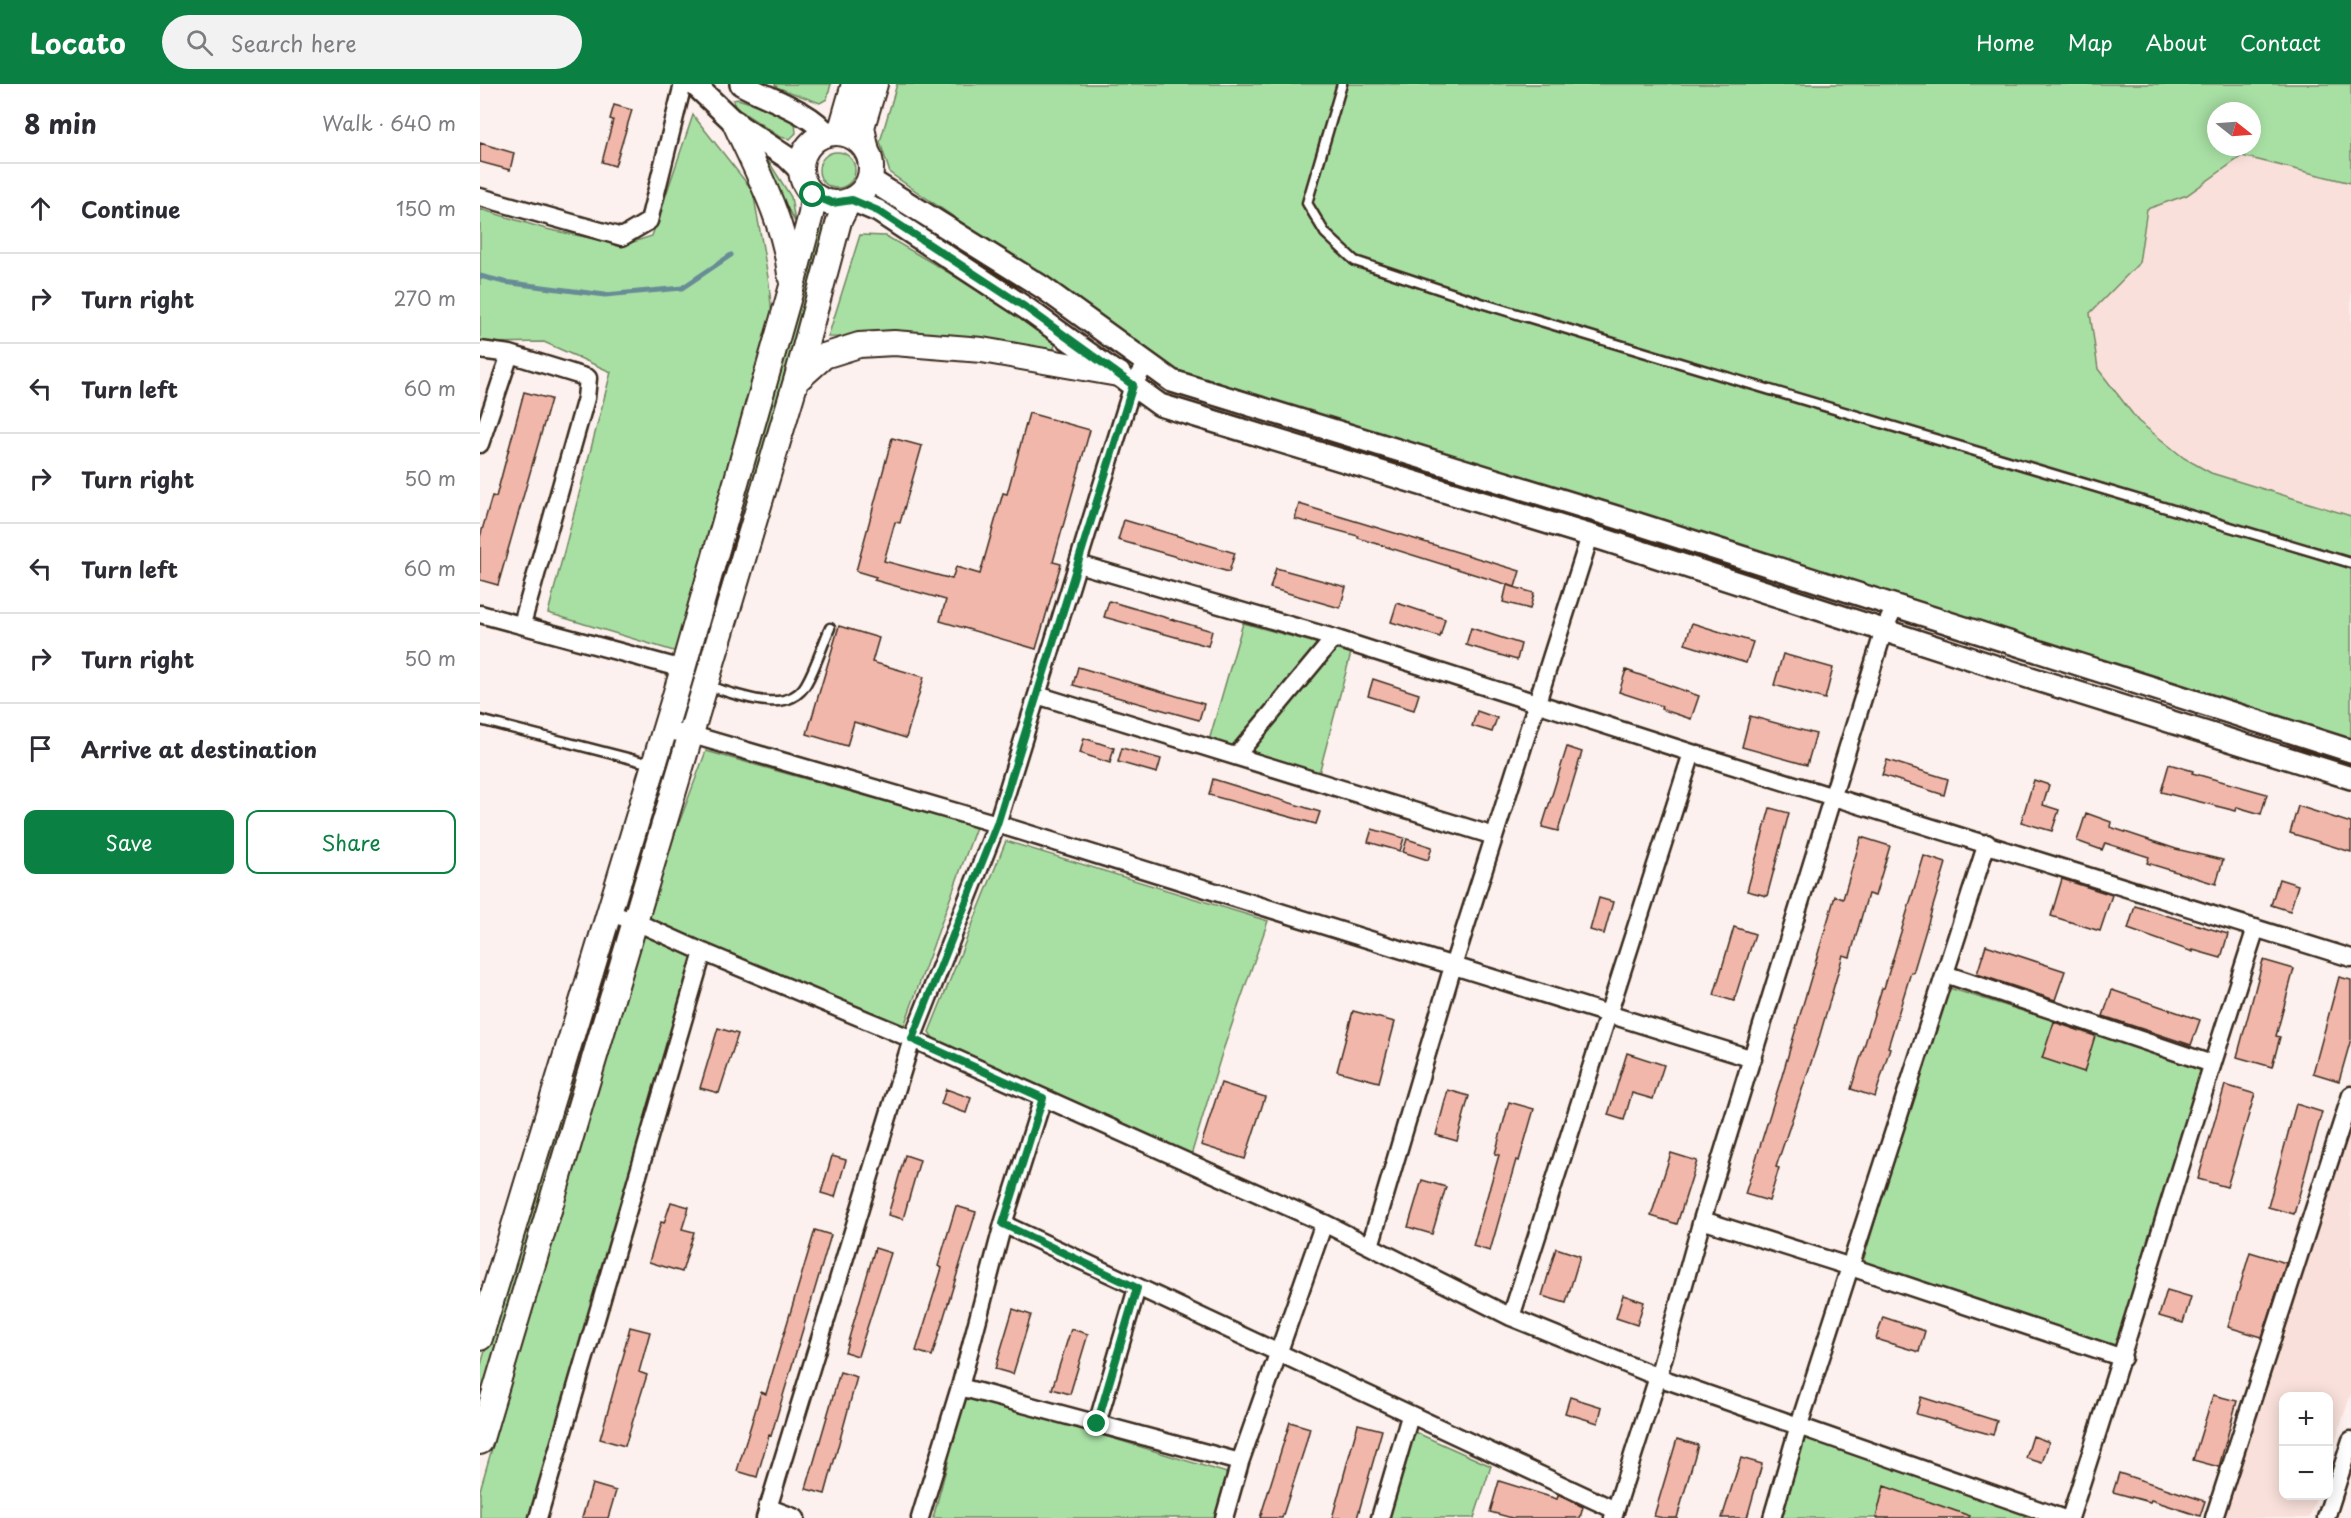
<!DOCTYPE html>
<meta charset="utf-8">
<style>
:root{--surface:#fff;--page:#f2f2f3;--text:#2b2b33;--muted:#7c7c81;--line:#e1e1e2;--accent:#0b8043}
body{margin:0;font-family:"Playpen Sans",sans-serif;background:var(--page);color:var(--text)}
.controls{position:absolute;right:18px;bottom:18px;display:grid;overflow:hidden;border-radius:12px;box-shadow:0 3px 15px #0003}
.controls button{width:54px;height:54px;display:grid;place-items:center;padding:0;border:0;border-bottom:2px solid var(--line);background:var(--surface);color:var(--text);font:30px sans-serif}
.compass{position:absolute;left:1727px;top:18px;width:54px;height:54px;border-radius:50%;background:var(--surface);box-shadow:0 3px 15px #0003;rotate:107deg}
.stop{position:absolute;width:18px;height:18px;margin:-14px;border:4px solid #0b8043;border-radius:50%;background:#fff}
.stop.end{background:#0b8043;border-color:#fff;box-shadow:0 2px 6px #0008}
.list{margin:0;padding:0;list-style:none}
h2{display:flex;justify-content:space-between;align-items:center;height:78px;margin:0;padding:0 24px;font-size:26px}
h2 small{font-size:20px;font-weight:400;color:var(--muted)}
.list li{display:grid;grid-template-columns:39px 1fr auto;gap:18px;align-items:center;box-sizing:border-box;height:90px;padding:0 24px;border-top:2px solid var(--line)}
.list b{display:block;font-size:22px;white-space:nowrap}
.list em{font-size:20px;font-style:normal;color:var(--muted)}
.actions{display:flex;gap:12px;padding:18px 24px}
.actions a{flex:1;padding:14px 0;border:2px solid var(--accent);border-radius:12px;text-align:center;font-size:21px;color:var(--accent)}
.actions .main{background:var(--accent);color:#fff}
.icon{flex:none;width:33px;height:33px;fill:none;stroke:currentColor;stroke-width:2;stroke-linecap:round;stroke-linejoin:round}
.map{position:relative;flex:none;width:1871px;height:1434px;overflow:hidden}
header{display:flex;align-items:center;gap:36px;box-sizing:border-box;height:84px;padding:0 30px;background:var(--accent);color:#fff}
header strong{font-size:28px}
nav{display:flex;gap:33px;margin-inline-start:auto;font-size:21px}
.search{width:420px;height:54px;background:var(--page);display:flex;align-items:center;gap:15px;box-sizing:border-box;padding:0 21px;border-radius:33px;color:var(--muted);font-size:22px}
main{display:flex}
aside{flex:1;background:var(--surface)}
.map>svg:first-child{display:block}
</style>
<header>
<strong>Locato</strong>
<div class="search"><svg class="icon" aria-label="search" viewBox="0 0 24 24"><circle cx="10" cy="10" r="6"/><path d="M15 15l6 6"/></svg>Search here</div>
<nav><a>Home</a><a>Map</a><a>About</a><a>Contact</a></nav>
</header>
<main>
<aside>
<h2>8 min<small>Walk · 640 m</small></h2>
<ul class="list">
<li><svg class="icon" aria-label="ahead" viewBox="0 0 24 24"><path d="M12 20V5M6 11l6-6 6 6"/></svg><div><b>Continue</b></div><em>150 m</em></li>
<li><svg class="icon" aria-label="right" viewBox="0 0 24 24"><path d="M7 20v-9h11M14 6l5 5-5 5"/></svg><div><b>Turn right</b></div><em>270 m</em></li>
<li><svg class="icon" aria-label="left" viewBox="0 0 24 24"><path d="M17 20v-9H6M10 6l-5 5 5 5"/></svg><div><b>Turn left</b></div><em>60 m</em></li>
<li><svg class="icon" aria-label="right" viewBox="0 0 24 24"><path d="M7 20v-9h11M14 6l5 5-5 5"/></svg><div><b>Turn right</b></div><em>50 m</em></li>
<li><svg class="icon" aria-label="left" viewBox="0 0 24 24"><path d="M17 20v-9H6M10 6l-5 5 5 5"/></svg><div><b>Turn left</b></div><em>60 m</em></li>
<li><svg class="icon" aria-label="right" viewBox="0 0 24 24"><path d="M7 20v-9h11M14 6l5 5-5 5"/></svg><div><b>Turn right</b></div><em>50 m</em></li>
<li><svg class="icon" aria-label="arrive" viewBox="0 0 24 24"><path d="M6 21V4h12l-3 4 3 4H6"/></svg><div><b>Arrive at destination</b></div></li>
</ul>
<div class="actions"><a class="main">Save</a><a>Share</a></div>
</aside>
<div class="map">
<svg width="1871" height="1434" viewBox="0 0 1871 1434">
<rect width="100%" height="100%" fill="#fcf1ee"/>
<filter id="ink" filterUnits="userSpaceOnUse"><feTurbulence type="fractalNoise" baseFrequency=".0167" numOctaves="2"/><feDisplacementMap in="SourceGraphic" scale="12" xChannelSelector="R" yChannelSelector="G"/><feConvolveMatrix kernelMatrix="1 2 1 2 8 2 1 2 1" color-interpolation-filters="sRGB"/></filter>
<g filter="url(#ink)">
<path fill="#f9e0da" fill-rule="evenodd" d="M855 0H1871V472ZM1736 27H1772V63H1736Z
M1871 996V1309L1849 1376 1848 1312H1804V1412H1837L1829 1434H1744Z"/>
<path fill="#a8e0a4" stroke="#728561" stroke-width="1.5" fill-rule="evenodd" d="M295 0H351L347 15 340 19 296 3Z
M417 0H1871V99L1762 72 1707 111 1667 125 1659 179 1610 229 1618 285 1658 337 1704 374 1731 389 1871 432V656L703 291 410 89 400 58ZM1736 27H1772V63H1736Z
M258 15 298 28 315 39 316 49 310 55 300 53 255 23 253 16Z
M213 31 273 107 289 199 292 232 197 568 68 529 131 288 64 258 0 259V125L66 145 144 161 172 152Z
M276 65 289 78 311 113 315 138Z
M339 86a18 18 0 1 1 36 0a18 18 0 1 1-36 0Z
M339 142 347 145 218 583 210 580Z
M380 151 406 152 471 190 576 258 572 270 484 254 348 253Z
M763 539 871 569 838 693 728 660Z
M226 667 496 743 424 942 163 835Z
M526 757 788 837 742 969 710 1075 458 962 449 948Z
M132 839 139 841 0 1315V1284Z
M160 849 218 876 56 1434H0V1406Z
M1466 903 1724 984 1638 1268 1383 1177Z
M486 1310 747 1389 735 1434H453Z
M928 1345 1011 1382 994 1434H902Z
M1325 1352 1554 1434H1302Z"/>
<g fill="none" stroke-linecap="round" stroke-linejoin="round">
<path stroke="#678c95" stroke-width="5" d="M0 192 24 198 125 211 202 204 251 171"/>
</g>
<path fill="#f1b7aa" stroke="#3b2a1e" stroke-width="1.5" d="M134 21 152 26 135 82 122 78 133 36 130 35Z
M0 59 34 69 30 86 0 78Z
M44 308 71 315 18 501 0 496V453L12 412 16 413Z
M549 329 610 346 573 478 581 480 556 565 460 537 466 516 394 496 396 493 376 487 412 354 442 362 420 439 415 438 404 477 472 495 476 483 500 490 523 409 527 410Z
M819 420 1040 487 1035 503 878 454V452L815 435Z
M644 436 755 469 749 488 638 456Z
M796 484 866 503 860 524 790 504Z
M1027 501 1054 509 1050 525 1023 518Z
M629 517 732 547 728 562 624 533Z
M917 519 965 535 960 553 911 538Z
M1212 539 1273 558 1266 579 1205 560Z
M359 542 399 554 392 578 444 593 426 654 374 638 367 662 327 650Z
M991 544 1041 560 1037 576 986 561Z
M1303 570 1353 584 1345 615 1294 601Z
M598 583 724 620 719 636 593 601Z
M1146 586 1219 612 1211 635 1181 625 1182 622 1139 608Z
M893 595 939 610 934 626 888 612Z
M997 627 1017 634 1012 648 992 642Z
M1270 632 1336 650 1327 681 1262 663Z
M604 654 634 664 630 679 600 669Z
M1087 663 1102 668 1078 747 1062 743Z
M642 664 681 675 677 689 638 678Z
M1407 676 1468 695 1464 711 1402 691Z
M1689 680 1713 687 1712 689 1787 710 1781 730 1757 723 1756 727 1681 708Z
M733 695 840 728 836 740 729 711Z
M1554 696 1569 701 1563 721 1579 726 1572 747 1541 738Z
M1818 722 1871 739V768L1810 749Z
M1290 724 1309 729 1287 812 1267 807Z
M1606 729 1631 738 1630 743 1696 765 1743 776 1736 800 1667 779 1669 773 1625 759 1622 766 1597 757Z
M892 745 924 754 920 767 888 758Z
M1381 753 1410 762 1395 812 1388 810 1370 873 1363 871 1337 961 1296 1083 1299 1084 1289 1117 1265 1110 1302 992 1355 812 1363 815Z
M927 755 952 763 948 776 923 768Z
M1444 772 1466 779 1433 889 1431 888 1408 963 1410 964 1395 1013 1371 1005 1402 904H1404Z
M1582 795 1632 811 1620 847 1571 832Z
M1799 795 1818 801 1810 827 1791 821Z
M1119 814 1133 818 1124 850 1110 846Z
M1655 822 1748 850 1741 874 1713 866V868L1648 845Z
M1254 843 1275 850 1254 917 1234 911Z
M1506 861 1585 887 1575 916 1497 890Z
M1783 876 1814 885 1796 952 1800 953 1792 983 1757 973Z
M1859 893 1871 896V955L1859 997 1833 989Z
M1632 906 1720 936 1711 961 1623 932Z
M873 927 915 938 899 998 857 987Z
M1574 938 1615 952 1604 988 1562 974Z
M238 944 258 950 239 1009 220 1004Z
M1147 969 1184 981 1173 1015 1152 1009 1144 1036 1128 1031Z
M741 999 785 1013 765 1075 721 1061Z
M1745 1001 1775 1010 1747 1103 1718 1095Z
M466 1005 491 1014 486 1029 461 1020Z
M968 1006 989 1012 977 1057 956 1051Z
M1029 1018 1054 1025 1039 1077 1036 1076 1010 1167 993 1162 1019 1071 1015 1070Z
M1816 1020 1842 1028 1814 1130 1788 1123Z
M1191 1069 1217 1077 1197 1140 1171 1132Z
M425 1071 440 1076 423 1135 408 1131Z
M352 1072 366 1076 355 1113 341 1109Z
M942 1096 966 1103 952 1150 928 1143Z
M191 1118 209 1123 202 1145 214 1148 202 1188 169 1178 181 1138 184 1139Z
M476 1122 496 1128 452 1272 436 1267 462 1184 458 1182Z
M335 1146 351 1151 291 1352 289 1351 277 1393 257 1387 281 1308 286 1310Z
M395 1164 411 1169 378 1272 365 1268Z
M1076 1164 1100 1172 1086 1219 1062 1212Z
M1770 1168 1806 1179 1782 1253 1748 1243Z
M1687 1206 1711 1213 1703 1239 1679 1232Z
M1143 1211 1164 1218 1157 1241 1136 1234Z
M533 1225 551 1231 533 1290 515 1285Z
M1403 1233 1445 1247 1439 1268 1396 1255Z
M150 1243 170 1248 159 1288 167 1291 145 1362 120 1355 145 1266H144Z
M591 1245 608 1250 590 1310 572 1305Z
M360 1288 377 1293 345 1410 326 1405Z
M1733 1311 1757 1317 1739 1383 1713 1376Z
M1090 1313 1122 1323 1118 1339 1085 1329Z
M1441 1313 1517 1337 1513 1351 1436 1330Z
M810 1338 830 1344 824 1366 802 1434H780Z
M878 1340 902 1346 897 1364 877 1434H852Z
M1553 1352 1569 1358 1562 1379 1546 1374Z
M1197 1355 1218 1361 1197 1434H1183L1174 1432Z
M1261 1374 1282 1380 1267 1434H1242Z
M1639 1389 1725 1417 1720 1432 1671 1416 1670 1418 1633 1408Z
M1019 1397 1077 1415 1078 1412 1083 1413 1103 1423 1100 1434H1032L1010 1428Z
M112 1400 136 1407 128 1434H102Z
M1404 1402 1490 1432 1489 1434H1396Z"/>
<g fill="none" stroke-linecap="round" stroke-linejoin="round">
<defs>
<path id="service" d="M862 0 827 119 845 149 875 177 1001 219 1183 274 1871 479
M228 602C257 610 307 633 326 600 336 583 342 562 350 544
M0 636 171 680"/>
<path id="minor" d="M0 113 142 153 169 137 203 0
M0 266 30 270 108 294 106 314 42 540
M0 360 30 270
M598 480 854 554 1212 669 1871 874
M0 530 203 585
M557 611 1014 752
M185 647 209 650 517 740 1273 975
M756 672 854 554
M129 829 154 837 223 868 432 955 844 1139 1031 1233 1178 1293 1582 1434
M1465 890 1732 980
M1222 1136 1371 1183 1643 1274
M523 1140 1135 1426
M890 1162 973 882 1110 452
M1031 1233 1212 669
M480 1303 760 1378 744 1434
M617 1340 657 1204
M760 1378 844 1139
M287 1423 316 1434
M58 1434 223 868
M285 1434 432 955 517 740 653 301 667 279
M440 1434 480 1303 523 1140 563 1014
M900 1434 930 1332
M1133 1434 1178 1293 1222 1136 1404 546 1415 522
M1292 1434 1319 1341 1507 759
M1590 1434C1654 1238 1712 1040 1776 844
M1734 1434 1871 1011
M1846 1434 1871 1356"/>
<path id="tertiary" d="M214 0 255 39 308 74 321 87
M261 0C284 13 332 28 346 50
M389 95 562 203 692 297 1133 432 1871 667
M372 116 398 127 547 225 680 321 1125 456 1551 594 1871 694"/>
<path id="secondary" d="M255 39C277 88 304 136 310 190
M321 84a35 35 0 1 1 70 0a35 35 0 1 1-70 0Z
M360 49 374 0
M387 68 382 43 395 0
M316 297 344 272 379 261 414 259 502 266 638 290
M0 1254 200 595 312 202 331 130 333 111
M0 1358 316 297 359 137 369 117"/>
</defs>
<use href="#service" stroke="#3b2a1e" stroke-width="13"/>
<use href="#minor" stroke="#3b2a1e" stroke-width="21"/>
<use href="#tertiary" stroke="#3b2a1e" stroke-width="26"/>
<use href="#secondary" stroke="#3b2a1e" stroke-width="28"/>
<use href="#service" stroke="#fff" stroke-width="8"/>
<use href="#minor" stroke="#fff" stroke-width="16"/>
<use href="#tertiary" stroke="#fff" stroke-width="21"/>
<use href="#secondary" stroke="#fff" stroke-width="24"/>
</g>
</g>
<g fill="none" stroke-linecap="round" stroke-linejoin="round" filter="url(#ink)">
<path stroke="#0b8043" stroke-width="8" d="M333 111 352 119 372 116 398 127 548 225 653 301 517 740 432 955 563 1014 523 1140 657 1204 617 1340"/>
</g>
</svg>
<div class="controls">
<button>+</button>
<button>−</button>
</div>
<svg class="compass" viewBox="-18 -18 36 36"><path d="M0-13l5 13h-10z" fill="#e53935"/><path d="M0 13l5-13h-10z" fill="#7c7c81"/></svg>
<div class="stop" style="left:333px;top:111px"></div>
<div class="stop end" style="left:617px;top:1340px"></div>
</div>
</main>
